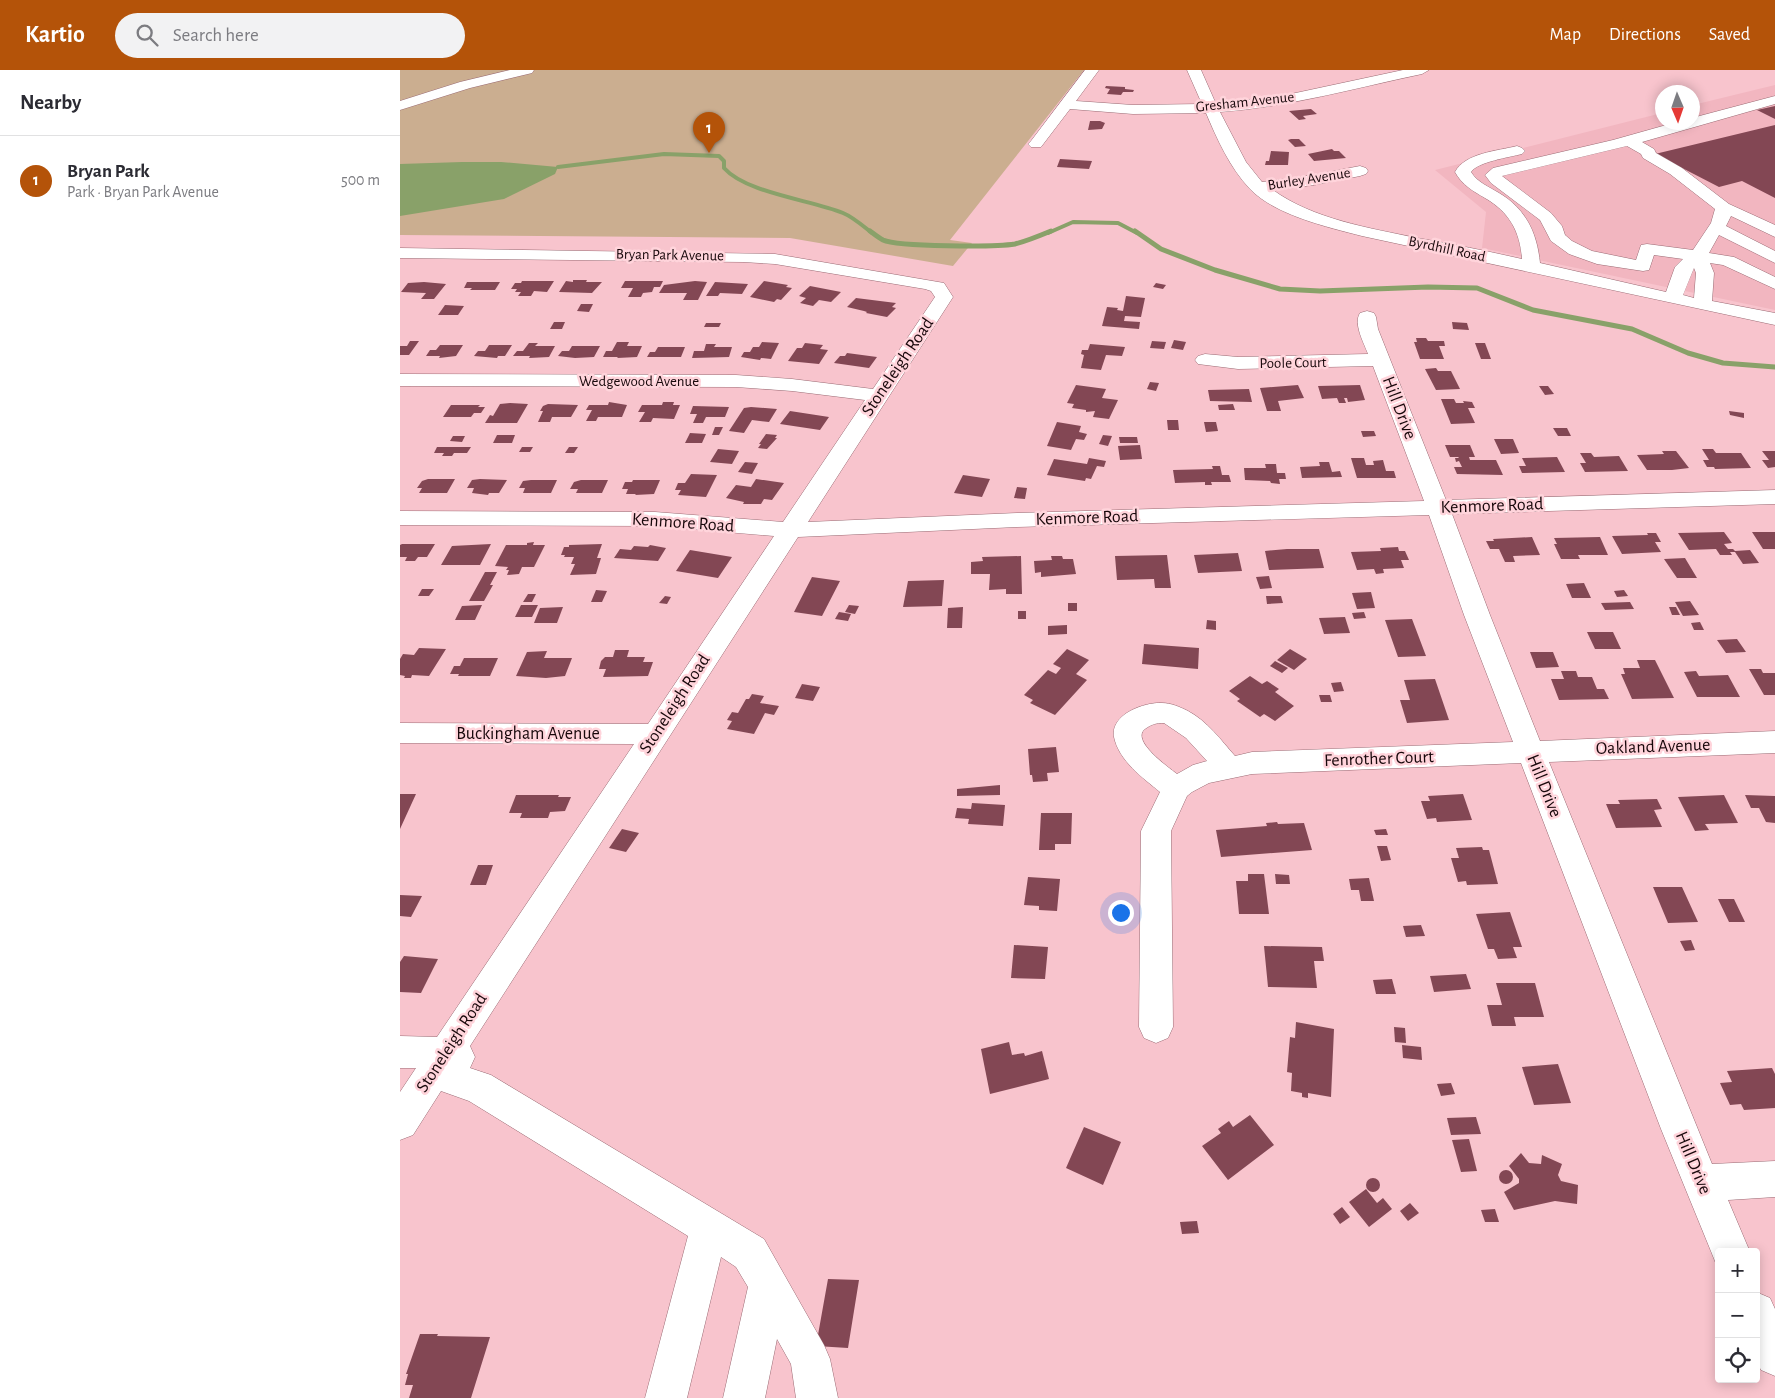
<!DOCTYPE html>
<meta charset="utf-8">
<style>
:root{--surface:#fff;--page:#f2f2f3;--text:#2b2b33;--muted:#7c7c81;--line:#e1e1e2;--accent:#b45309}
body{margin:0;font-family:"Alegreya Sans",sans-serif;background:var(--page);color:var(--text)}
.controls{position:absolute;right:15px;bottom:15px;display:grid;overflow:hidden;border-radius:5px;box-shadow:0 2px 12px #0003}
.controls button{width:45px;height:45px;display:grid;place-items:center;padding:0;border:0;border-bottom:1px solid var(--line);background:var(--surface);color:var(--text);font:25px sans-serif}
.compass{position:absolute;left:1255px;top:15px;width:45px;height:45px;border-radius:50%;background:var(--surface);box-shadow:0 2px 12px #0003;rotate:178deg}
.you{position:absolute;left:720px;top:842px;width:18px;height:18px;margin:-12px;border:4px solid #fff;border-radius:50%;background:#1a73e8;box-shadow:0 0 0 8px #1a73e833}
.badge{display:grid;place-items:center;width:32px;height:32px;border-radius:50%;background:var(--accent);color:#fff;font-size:16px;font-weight:700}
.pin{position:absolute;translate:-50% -41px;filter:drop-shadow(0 1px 2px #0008)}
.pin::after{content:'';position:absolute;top:26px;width:18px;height:15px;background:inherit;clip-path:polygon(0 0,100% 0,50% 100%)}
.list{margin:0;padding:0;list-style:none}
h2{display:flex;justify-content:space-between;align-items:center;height:65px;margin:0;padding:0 20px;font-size:21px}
h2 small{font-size:16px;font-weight:400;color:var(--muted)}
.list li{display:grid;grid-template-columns:32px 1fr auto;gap:15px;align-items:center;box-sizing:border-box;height:90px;padding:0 20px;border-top:1px solid var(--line)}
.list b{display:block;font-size:19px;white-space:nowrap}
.list p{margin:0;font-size:16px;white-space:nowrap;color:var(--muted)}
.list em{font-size:16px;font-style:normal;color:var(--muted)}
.icon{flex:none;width:28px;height:28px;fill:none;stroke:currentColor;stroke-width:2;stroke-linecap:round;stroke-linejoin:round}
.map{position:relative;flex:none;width:1375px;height:1328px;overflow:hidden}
header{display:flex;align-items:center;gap:30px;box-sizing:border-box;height:70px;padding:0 25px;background:var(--accent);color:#fff}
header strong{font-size:24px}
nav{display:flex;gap:28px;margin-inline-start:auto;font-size:18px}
.search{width:350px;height:45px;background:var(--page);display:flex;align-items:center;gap:12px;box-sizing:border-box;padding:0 18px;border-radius:28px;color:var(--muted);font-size:19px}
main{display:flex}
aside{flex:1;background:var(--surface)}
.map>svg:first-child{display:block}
</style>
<header>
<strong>Kartio</strong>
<div class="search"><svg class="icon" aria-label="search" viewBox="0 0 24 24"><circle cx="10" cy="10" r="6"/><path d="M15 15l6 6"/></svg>Search here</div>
<nav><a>Map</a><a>Directions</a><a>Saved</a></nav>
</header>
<main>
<aside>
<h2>Nearby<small></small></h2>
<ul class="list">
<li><span class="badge">1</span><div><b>Bryan Park</b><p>Park · Bryan Park Avenue</p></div><em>500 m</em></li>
</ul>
</aside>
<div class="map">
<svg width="1375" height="1328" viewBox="0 0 1375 1328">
<rect width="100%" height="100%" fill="#f8c4cd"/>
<path fill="#f2b6c0" d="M1375 15V240L1082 178 1086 142 1035 100 1262 43V52H1292L1293 35Z"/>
<path fill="#cbae90" d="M0 0H684L550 170 572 173 553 196 390 168 0 165Z"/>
<path fill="#89a169" d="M62 92H101L158 97 155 104 104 129 0 146V94Z"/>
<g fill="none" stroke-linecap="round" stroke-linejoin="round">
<path stroke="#89a169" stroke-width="4" d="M158 97 264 84 319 86 324 91V98C346 123 411 130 443 143 453 147 463 156 472 163
M648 163 673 152 718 153 737 163"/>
<path stroke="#89a169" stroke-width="5" d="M470 161C474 164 479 168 483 170 498 177 596 177 615 174 627 171 639 166 651 161
M735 161 761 179 815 200 880 219 920 221 1028 217 1077 218 1133 240 1232 259 1288 283 1323 293 1375 297"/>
</g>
<path fill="#834754" d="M706 16 725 17V19L734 20 733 22H723L721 25 707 24 710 19 705 18Z
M1375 36V49L1357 40Z
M911 39 917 44 903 46 906 49 899 50 889 41Z
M690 51H700L705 53 702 59 688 60Z
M1375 55V128L1342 111 1319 117 1255 84Z
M891 69H899L906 76 895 77 888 70Z
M932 79 934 81H939L946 88 914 91 908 84Z
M871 81 889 82 888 95H865L866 91H869Z
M660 89 692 91 689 99 657 97Z
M173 210H187L186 212H202L192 223 159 222 166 211 173 212Z
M122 211H154L147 222 134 221 131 226H118L121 222H115L117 219H111L115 213H121Z
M225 211H263L260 217H254L252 222 243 223 241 227H228L233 218H221Z
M295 211 307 212 298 230H283L287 223H259L264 215Z
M364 211 388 215 386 217 392 218 381 230 377 229 374 232 350 227Z
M24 212 46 214 34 229H21L26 223 1 222 8 213Z
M67 212H100L95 220H70L72 218H64Z
M315 212 348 214 342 224 320 223 318 226H306Z
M756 213 766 215 763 219 753 217Z
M410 216 441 222 431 232 419 230 413 236 400 233 406 228 399 226Z
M726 226 745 228 741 247 725 246 724 251 740 252 739 259 702 256 707 237 718 238 717 240 723 241Z
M456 228 496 233 492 237 496 238 487 247 466 243 467 242 464 241 447 237Z
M181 234H193L189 242 177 241Z
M45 235 64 236 58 245H38Z
M154 252H165L162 259H150Z
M1052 252 1067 253 1069 260 1053 259Z
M306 253H321L319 257H304Z
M1016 268H1026L1028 271H1044L1045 276H1039L1044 289H1020L1014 272H1017Z
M774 270 786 272 783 280 771 278Z
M10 271H19L9 285H0V276H7Z
M752 271 766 272 764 279 750 278Z
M217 272H229L227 276H242L237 287 217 288 218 287H203L206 281H212Z
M362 272 379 273 371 289 361 288 360 290 341 287 344 282H350L353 277H359Z
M129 273H138L135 276H155L149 287 129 288 130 286H113L117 281H123Z
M405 273 423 275 420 279 428 280 419 294 388 291 397 278H402Z
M1075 273H1085L1091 289H1081Z
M306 274H316L314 277H332L329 287 292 288 294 281H304Z
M690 274 725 277 722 286 706 285 701 300 681 298 684 285 681 284 682 280H688Z
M40 275H63L56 286 39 288 40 286H26L30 280H36Z
M89 275H112L105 286H98L97 288 74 286 78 281H85Z
M172 276H200L194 287 175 288 158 286 162 281H169Z
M258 277H285L281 287H247L250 282H255Z
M447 283 477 287 469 298 434 293 440 286H445Z
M1036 298 1038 301H1051L1060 319 1036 320 1025 299Z
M750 312 759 313 756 321 747 319Z
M676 315 706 319 702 328 718 330 709 349 693 347 695 341 686 342V340L672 338 674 334 667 333Z
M898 315 904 328 878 331 881 341H867L860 318Z
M960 315 965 330 948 332 947 328H944L946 333H939L937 328 922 329 918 316Z
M1139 316H1148L1154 324 1145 325Z
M849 319 852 332 810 331 808 320Z
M1041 329H1054L1056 333H1064L1063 331 1072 332 1075 338H1068L1075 353 1051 354Z
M209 332 227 335 222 347H198L196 351H186L192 340H186L189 335H208Z
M263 332H274L273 335H280L274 349 253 348 251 352H239L245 342H238L242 335H262Z
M110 333 128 334 117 353H85L90 345 93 346 100 334Z
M148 334 178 335 171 347H152L150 352H138L143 341H140L143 336Z
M833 334 835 340H819L818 335Z
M51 335H80L78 337H85L81 343H74L71 347H43Z
M293 336 329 337 325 347H306L303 353H293L297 344H290Z
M351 337 377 339 369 352 352 350 344 363 329 361 344 338Z
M390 341 429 347 420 360 380 354Z
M1329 341 1344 343V348L1330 345Z
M767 350H778L779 360H768Z
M657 352 681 356 679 362 687 364 684 370 676 369 671 380 647 376Z
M804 352H816L818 361 806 362Z
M315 357H323L319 365H312Z
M1153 358H1167L1171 366H1158Z
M961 361H974L976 366 963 367Z
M290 363 306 364 302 373H285Z
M366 364 377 365 375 368H377L367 379 358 378 361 374H359Z
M97 365H115L112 373H93Z
M703 365 712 366 708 376 699 374Z
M53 366H65L62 372 50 371Z
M719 367H737L738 373H720Z
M1094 369H1113L1119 383 1101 384Z
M740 375 742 389 720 390 718 376Z
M1045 375H1070L1075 387H1069L1070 390H1096L1103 405 1057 404 1054 397H1062L1059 391 1056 392 1055 388H1059L1058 387H1050Z
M37 377H71L67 383H54L52 386H42L44 383H34Z
M122 377H133L130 382H119Z
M169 377H178L174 383H165Z
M318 379 339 381 332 394 310 392Z
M1302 379H1313L1316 383H1341L1351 398 1315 399 1314 397H1307L1303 390H1309Z
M1262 381H1276L1289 398 1272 400H1247L1237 385 1264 384Z
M1362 381H1375V397L1368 398 1362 390H1369Z
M1180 383H1191L1194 387 1219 386 1228 401 1185 402 1180 393H1186Z
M1157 387 1165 402 1122 403 1119 396H1126L1122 388Z
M689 388 706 391 704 397 697 396 691 409 686 408 685 411 647 405 654 389 687 394Z
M951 388H964L966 395H974L973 391 983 390 986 401H994L996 408H957Z
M345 392 358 393 352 404 338 402Z
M919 392H929L932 402 940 401 942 407 902 408 900 397 920 396Z
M865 394H876L877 403H885L886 409H879L880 414 871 413 870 411 845 410 844 398H866Z
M812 396H820L822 405H829L831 412H811L812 415H805V412L775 413 773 400 813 399Z
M291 404 317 405 306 427 278 425 281 420H275L278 413H285Z
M563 405 590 409 582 427 554 423Z
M28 409H55L47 423H19L22 418H17L22 411Z
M356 409 384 413 372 430 364 429 361 434H343L344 432 326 428 336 415 351 417Z
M72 410 80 409 107 410 99 423H89L88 425 72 423 74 418H67Z
M131 410H157L151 423H123L125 418H119L123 411Z
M181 410H208L202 423H176L178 419H170L174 412Z
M233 410H260L254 424 235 425 236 424H226L228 419H222L225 412H232Z
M617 417 627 418 625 429 614 428Z
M1324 462 1332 473 1324 474 1328 479H1333L1335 481 1350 480 1359 493 1343 494 1335 482H1330L1332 485H1320L1316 479 1289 480 1278 463Z
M1352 462H1375V479H1363Z
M1247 463H1256L1261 472H1255L1261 482 1222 484 1212 466 1248 465Z
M1132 467 1140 485 1113 486 1115 492H1105L1099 479H1090L1086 471H1094L1093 469Z
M1200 467 1208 485H1178L1180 489H1161L1154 474H1157L1154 468Z
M134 472 133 475H145L134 497H122L119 504 107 505 109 500H106L108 497 95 496 106 475H127V473Z
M2 474H35L27 487H18L15 491H5L7 487H0V475Z
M91 474 80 495H41L52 476Z
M202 474 197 488H201L196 504 170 505 175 494H171L174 487H164L165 485H161L164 477H169V475Z
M250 475 266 478 258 491 214 488 220 479 231 480 234 476 248 477Z
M998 477 999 481H1005L1009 490H1001L1004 498 983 499 984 503 976 504 974 499 957 500 951 482 981 481 980 478Z
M887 479H919L924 498 869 500 865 481Z
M290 480 332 487 318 508 276 501Z
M838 483 842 501 798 503 794 485Z
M767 485 771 518H755L754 509 717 510 715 486Z
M621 486 622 524H606V519L589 520 590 504H571V492L583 491 582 487Z
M651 486H662L663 489H673L676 504 641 507V502L635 503 634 491 652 490Z
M1285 488 1297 508H1277L1264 489Z
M85 502H97L90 515H93L84 531H69Z
M869 506 872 518 860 519 856 507Z
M412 507 440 511 422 546 394 542Z
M544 510 542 536 503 537 508 511Z
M1184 513 1191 528H1172L1166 514Z
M22 519H34L29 526H18Z
M196 520 207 521 202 532H191Z
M1224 520 1228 526 1217 527 1214 521Z
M971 522 975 538 957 539 952 523Z
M128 524H136L132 532H123Z
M265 526 271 527 267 534 259 533Z
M866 526H881L883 533 867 534Z
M1290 531 1299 545 1283 546 1275 532Z
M1230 532 1234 539 1205 540 1201 533Z
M668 533H677V541H668Z
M82 535 75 550H55L62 536Z
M121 535H138L132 547H115Z
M449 535 459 536 455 544 445 542Z
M163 537 157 553H134L140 538Z
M563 537 562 558H547L548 538Z
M1269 537H1276L1280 545H1272Z
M618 541H626V549H618Z
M439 542 451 544 448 551 435 549Z
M964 542 966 548 954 549 952 543Z
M945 547 950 563 924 564 919 548Z
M1012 549 1026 586 998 587 985 550Z
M807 550 816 551V560L806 559Z
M1300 552 1304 560H1294L1291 553Z
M667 555V564L648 565V556Z
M1187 562H1213L1221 579H1195Z
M1337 569 1346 582 1326 583 1317 570Z
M744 574 799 578 798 599 742 594Z
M19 578 46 579 29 606 12 605 11 608H4L5 606 0 605V589L3 584 14 585Z
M667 579 689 590 676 604 687 610 655 645 630 633 633 630 624 625 648 600 656 604 661 598 653 594Z
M890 579 907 589 894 600 877 590Z
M215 580H229L227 587H245L243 592H253L248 606 203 607 206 599H199L201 591 205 587H213Z
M147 581 144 588H172L165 606 146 608 116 606 127 582Z
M1130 582H1153L1159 597 1136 598Z
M64 588H98L90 606H58L59 604H50L54 596H60Z
M1237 590H1255L1274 628 1232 629 1221 604H1225L1223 598H1240Z
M875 591 888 598 882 603 870 596Z
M1349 599H1361L1363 603H1375V625H1364Z
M1161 601H1176L1178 607H1192L1197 619H1204L1209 629 1159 630 1151 609H1164Z
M1296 601 1299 606 1328 605 1340 627H1297L1284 602Z
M850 606 862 614 867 611 879 619 875 622 894 636 875 651 864 644 860 647 837 631 840 629 829 621Z
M1035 609 1049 650 1007 653 1000 630H1010L1004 610Z
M941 612 944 621 934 622 931 613Z
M402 614 420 617 413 631 395 628Z
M352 624 364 626 360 633 379 636 374 645 365 643 354 664 327 659 332 651 327 650 332 642 338 643 346 629H349Z
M919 625H930L932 632H921Z
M656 677 659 702 647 703 648 711 633 712 632 705H630L628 679Z
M600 715V725L557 726V719Z
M0 724H16L0 759Z
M1063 724 1072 750 1037 752 1036 748 1027 749 1021 731H1030L1028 726Z
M116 725H159L158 727H171L165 741 150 742 148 748H120L122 743H109Z
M1324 725 1338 753 1305 754 1309 760 1295 761 1278 727Z
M1345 725 1375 726V753L1366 752 1359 738H1351Z
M1257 729 1262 739 1254 740 1262 757 1216 758 1206 734H1220L1218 730Z
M572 733 605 735 603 756 568 754 569 749 555 748 557 738 571 739Z
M641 743H672L671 774H655V780H639Z
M877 752 878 754 904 753 912 780 821 787 816 760 867 756 866 753Z
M222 759 239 763 226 782 209 778Z
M986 759 988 765H976L974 760Z
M977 776H987L991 790 981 791Z
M1082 777 1083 780H1089L1098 814 1067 815 1066 811 1058 812 1051 788H1059L1056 778Z
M78 795H93L86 815H70Z
M848 804H864L869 844H839L836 811H848Z
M875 804 889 805 890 814H876Z
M628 807 660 809 657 841 639 840V836L624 835Z
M969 808 974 831H961L959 820H951L949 809Z
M1253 817H1282L1298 852 1268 853Z
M0 825 22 826 11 847 0 846Z
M1318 829H1334L1345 852H1329Z
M1110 842 1122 877H1113L1117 888 1098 889 1094 879H1088L1076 844Z
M1021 855 1025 866 1006 867 1003 856Z
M1291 870 1295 880 1285 881 1280 871Z
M614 875 648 877 645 909 611 908Z
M864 876 922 877 924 891H914L917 918 868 917Z
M4 886 38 889 21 923 0 922V892Z
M1066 904 1071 919 1034 922 1030 906Z
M992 909 996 924H976L973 910Z
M1096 913H1135L1144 947H1114L1116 956H1092L1087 935H1102Z
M896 952 934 959 931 1027 908 1023V1028L902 1027V1023L891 1021 892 1003 887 1002 890 967 895 968Z
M994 957 1005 958 1006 973 995 972Z
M609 972 612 985 624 983 625 986 642 981 649 1009 590 1024 581 979Z
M1002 975 1021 977 1022 990 1003 988Z
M1158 994 1171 1033 1134 1035 1122 997Z
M1372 998 1375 1004V1038L1344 1040 1341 1034 1330 1035 1320 1013 1332 1012 1327 1001Z
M1051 1013 1055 1024 1041 1026 1037 1014Z
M850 1045 874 1075 828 1110 802 1076 821 1063 818 1059 829 1051 833 1057Z
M1076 1047 1081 1064 1051 1065 1047 1048Z
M684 1057 721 1072 703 1115 666 1098Z
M1069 1069 1077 1101 1061 1102 1052 1070Z
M1121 1083 1129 1093 1141 1094 1142 1085 1162 1094 1158 1105 1161 1111 1178 1115 1177 1134 1155 1131 1114 1140 1104 1122 1119 1113V1109L1109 1096Z
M1099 1107a7 7 0 1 1 14 0a7 7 0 1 1-14 0Z
M966 1115a7 7 0 1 1 14 0a7 7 0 1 1-14 0Z
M966 1119 977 1133 983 1128 992 1139 969 1157 949 1132Z
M1010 1133 1019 1143 1008 1151 1000 1141Z
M942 1137 950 1147 940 1154 933 1144Z
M1095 1139 1099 1152H1085L1081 1140Z
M797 1151 799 1163 782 1164 780 1152Z
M428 1209 459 1210 448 1278 416 1276Z
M20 1264H38L37 1266 90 1267 71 1328H9L13 1315H5L8 1304H6Z"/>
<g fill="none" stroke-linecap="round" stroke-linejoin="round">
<defs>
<path id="minor" d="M110 0H134L132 3 70 18 0 40V31L60 12Z
M685 0H699L676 31 733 35 802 34 787 0H801L816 34 891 24 1003 0H1029L1022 4C955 18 888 37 820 42L846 92 862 112 914 105 960 96 966 98 968 101 966 104 960 106 914 115 873 120C913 149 969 158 1017 168 1052 174 1087 181 1122 189 1120 161 1109 142 1085 128 1073 121 1062 115 1055 102 1065 83 1097 81 1117 76L1122 78 1125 81 1122 84C1110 87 1077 92 1071 102 1077 112 1089 117 1099 123 1126 139 1137 163 1140 193L1266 222 1275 197 1283 189 1254 185 1249 200 1243 201 1197 194 1169 184 1151 171 1140 150 1091 113 1085 105 1093 98 1213 70 1277 52H1292V48L1375 26V34L1242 72 1254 79 1256 83 1282 98 1329 134 1375 155V167L1331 146 1326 156 1375 181V193L1319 165 1309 183 1334 187 1375 207V219L1323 195 1310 193 1314 203 1312 231 1375 243V255L962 166C927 157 875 145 850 119 830 98 817 69 806 43L733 44 670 39 641 77H631L628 74 631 71ZM1227 76 1241 84 1243 88 1270 104 1315 139 1311 153 1293 180 1247 174 1241 175 1236 190 1192 181 1172 171 1165 165 1162 156 1151 143 1102 106ZM1294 198 1296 203 1294 228 1283 225Z
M0 178 375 184 544 213 553 227 408 452 617 443 1024 431 973 296 838 299 798 294 795 290 798 286 805 284 838 287 968 284C964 273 953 254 960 243L967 241 974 243 976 247 978 259 1046 430 1375 420V434L1052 444 1090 545 1140 671 1375 661V683L1149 692 1312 1094 1375 1091V1127L1328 1130 1350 1182H1319L1317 1196 1261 1059 1121 693 852 704 809 713 792 722 787 726 771 761 773 957 768 968 756 973 744 968 739 957 741 761 760 722C743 708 719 691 714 667 710 644 745 632 762 633 771 633 780 637 788 641 807 651 821 670 835 686L852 682 1113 672 1064 545 1029 445 617 457 398 467 70 976 75 987 70 998 91 1005 364 1169 424 1275 430 1289 438 1328H396L391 1294 377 1269 365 1328H323L348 1217 336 1197 321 1187 287 1328H245L288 1166 69 1031 41 1021 13 1065 0 1070V1022L16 998H0V966L37 967 234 674 0 673V653L248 654 374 466 255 456 0 455V441L255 442 383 452 465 330 392 321 336 317 0 316V304L336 305 392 309 473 319 535 227 531 221 525 219 375 194 343 192 0 188ZM764 653 786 668 807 691 793 695 777 704C768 697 730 670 745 659 752 654 756 653 764 653Z
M1356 1222 1370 1228 1375 1239V1306L1361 1300 1356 1290Z"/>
</defs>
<use href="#minor" stroke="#9a6b74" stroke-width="1"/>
<use href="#minor" fill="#fff" fill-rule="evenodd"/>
</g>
<g text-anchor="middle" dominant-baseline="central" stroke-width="5" stroke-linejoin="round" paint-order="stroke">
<g font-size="15" fill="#18080b" stroke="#ffd4db">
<text transform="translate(845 32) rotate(-6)">Gresham Avenue</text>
<text transform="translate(909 109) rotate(-9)">Burley Avenue</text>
<text transform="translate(1047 179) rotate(12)">Byrdhill Road</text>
<text transform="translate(270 185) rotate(1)">Bryan Park Avenue</text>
<text transform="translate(893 293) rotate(-1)">Poole Court</text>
<text x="239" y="311">Wedgewood Avenue</text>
</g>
<g font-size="18" fill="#18080b" stroke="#ffd4db">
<text transform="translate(498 297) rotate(-56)">Stoneleigh Road</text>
<text transform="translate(999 338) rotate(69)">Hill Drive</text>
<text transform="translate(1092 436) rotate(-2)">Kenmore Road</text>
<text transform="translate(687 448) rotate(-2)">Kenmore Road</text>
<text transform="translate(283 453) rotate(4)">Kenmore Road</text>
<text transform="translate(275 634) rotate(-57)">Stoneleigh Road</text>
<text x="128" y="664">Buckingham Avenue</text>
<text transform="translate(1253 677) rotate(-2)">Oakland Avenue</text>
<text transform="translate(979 689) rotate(-2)">Fenrother Court</text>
<text transform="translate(1144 716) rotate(68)">Hill Drive</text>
<text transform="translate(52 973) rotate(-57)">Stoneleigh Road</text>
<text transform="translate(1293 1093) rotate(67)">Hill Drive</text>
</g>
</g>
</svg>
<div class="controls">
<button>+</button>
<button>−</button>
<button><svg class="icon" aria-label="locate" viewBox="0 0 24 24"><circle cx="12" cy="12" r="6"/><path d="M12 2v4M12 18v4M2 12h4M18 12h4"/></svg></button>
</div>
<svg class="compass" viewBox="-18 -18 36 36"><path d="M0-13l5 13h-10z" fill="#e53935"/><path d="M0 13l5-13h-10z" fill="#7c7c81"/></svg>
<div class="you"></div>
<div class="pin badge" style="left:309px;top:83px">1</div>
</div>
</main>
